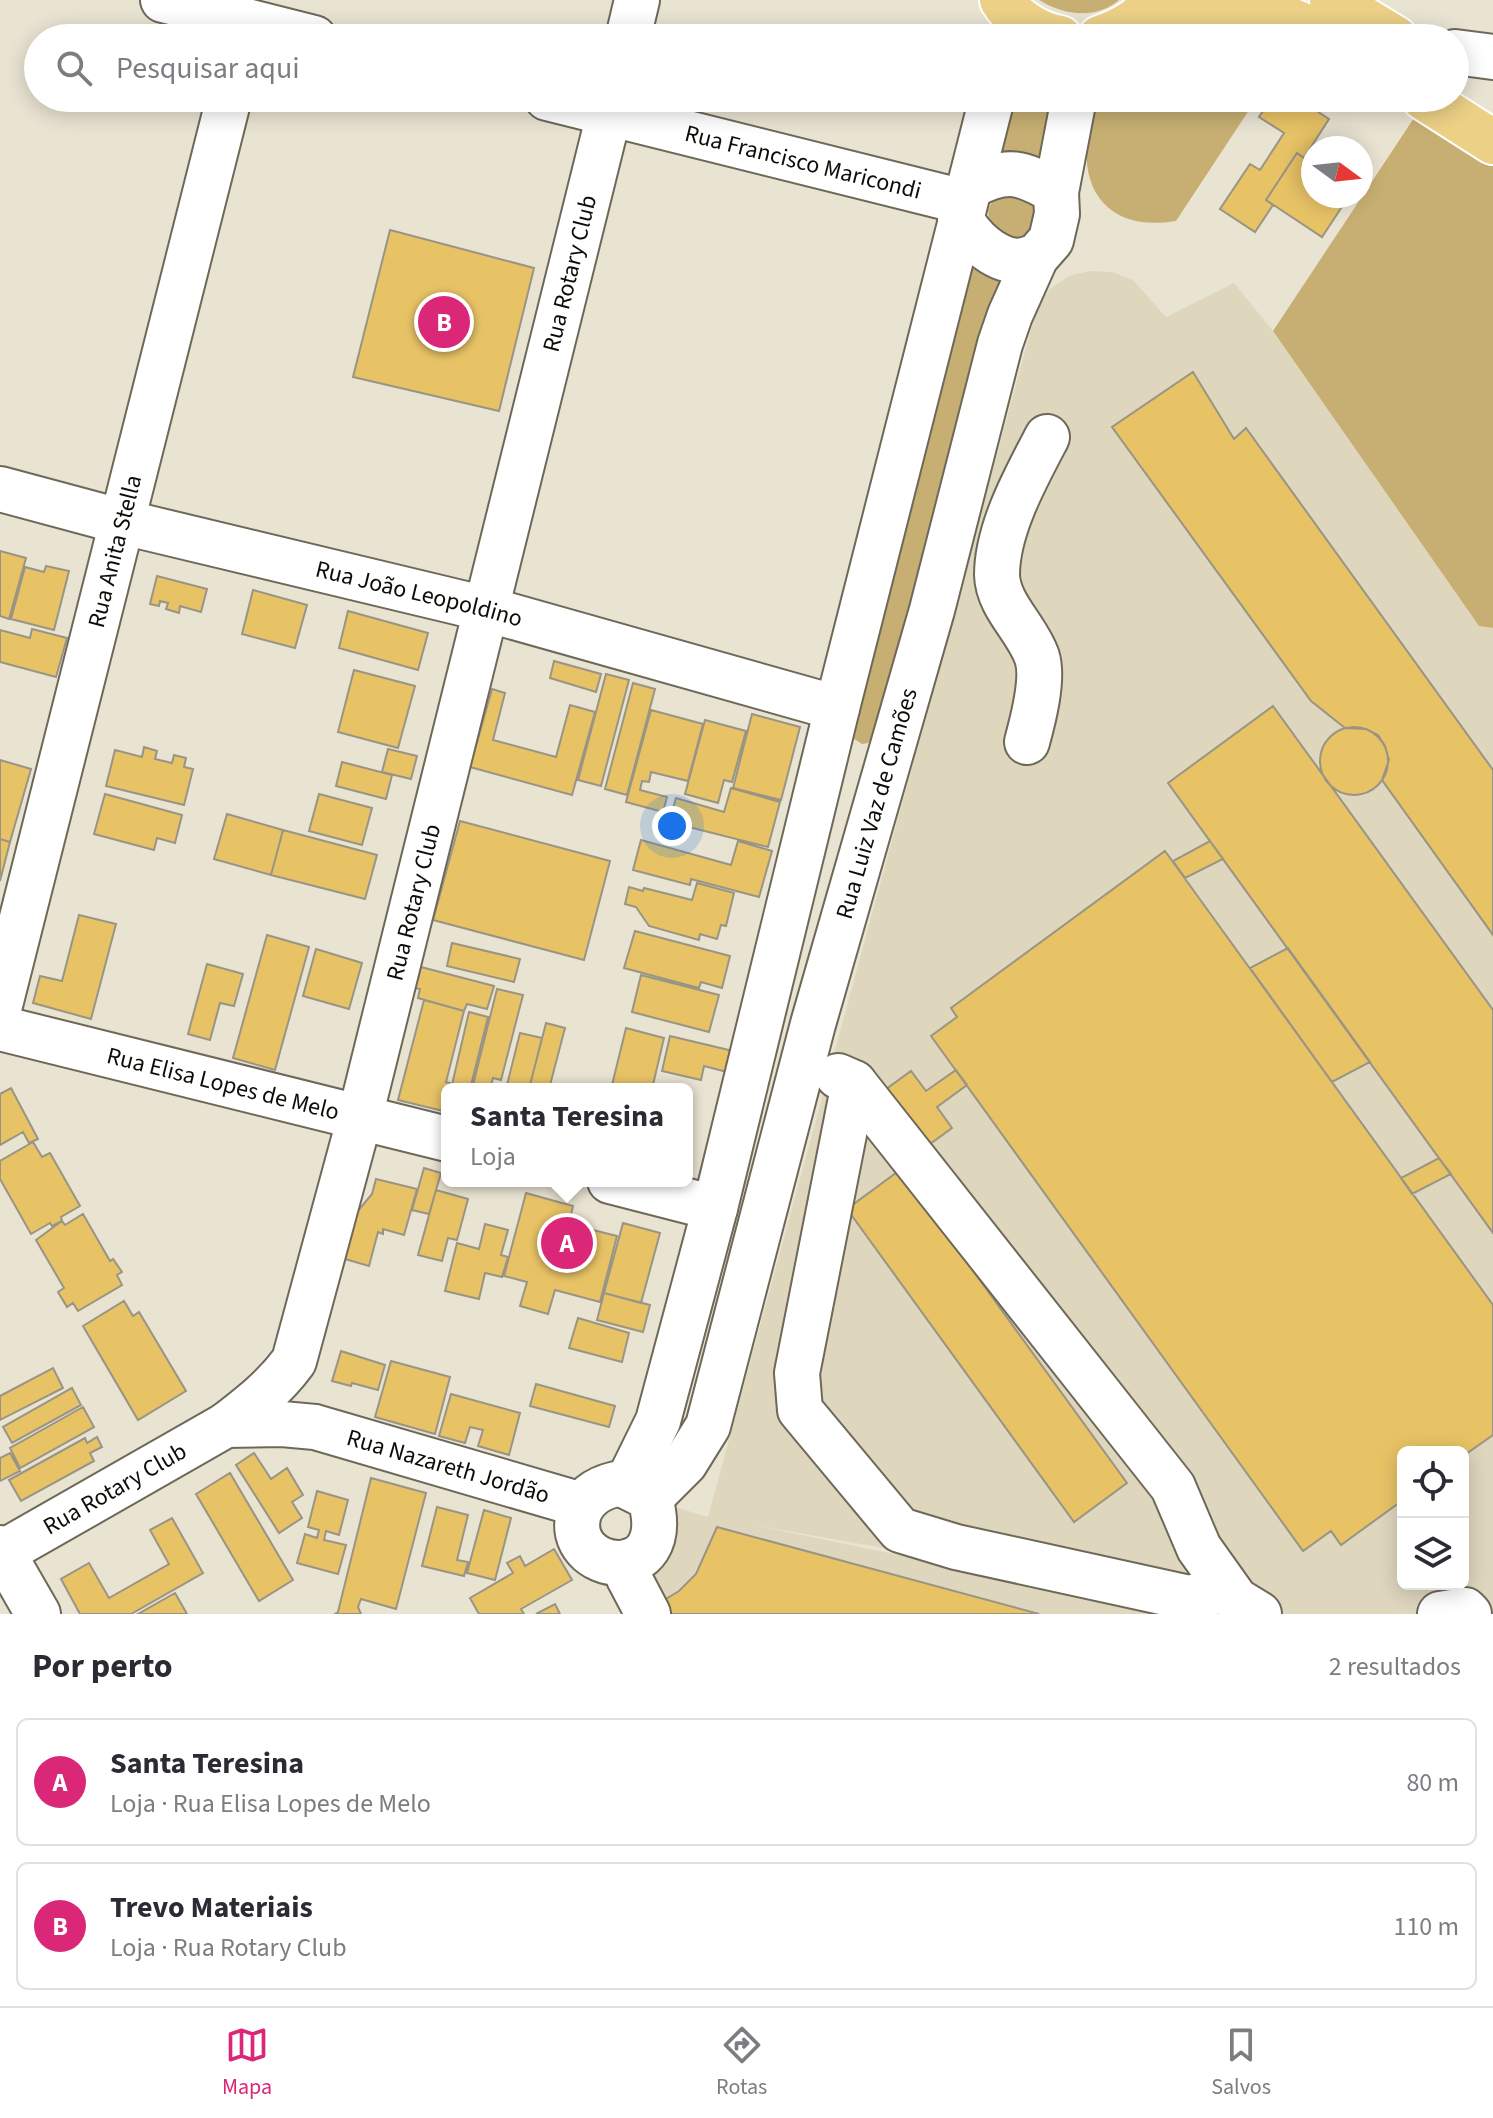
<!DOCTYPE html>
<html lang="pt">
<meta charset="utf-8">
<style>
:root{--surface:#fff;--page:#f2f2f3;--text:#2b2b33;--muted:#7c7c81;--line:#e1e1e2;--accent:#db2777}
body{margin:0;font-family:"Source Sans 3",sans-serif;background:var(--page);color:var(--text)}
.controls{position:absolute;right:24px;bottom:24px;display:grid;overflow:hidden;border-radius:12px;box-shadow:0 4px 20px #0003}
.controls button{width:72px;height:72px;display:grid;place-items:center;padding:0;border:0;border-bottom:2px solid var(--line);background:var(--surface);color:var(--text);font:40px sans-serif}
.compass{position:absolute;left:1301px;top:136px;width:72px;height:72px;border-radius:50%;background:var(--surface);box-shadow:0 4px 20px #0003;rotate:105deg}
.you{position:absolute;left:672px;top:826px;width:28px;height:28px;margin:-20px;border:6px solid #fff;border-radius:50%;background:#1a73e8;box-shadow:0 0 0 12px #1a73e833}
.badge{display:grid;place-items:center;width:52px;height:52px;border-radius:50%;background:var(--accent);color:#fff;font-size:26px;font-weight:700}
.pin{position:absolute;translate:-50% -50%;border:4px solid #fff;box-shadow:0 2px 8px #0006}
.popup{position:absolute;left:441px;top:1083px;width:252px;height:104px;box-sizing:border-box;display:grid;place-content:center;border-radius:12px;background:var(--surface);filter:drop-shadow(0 2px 6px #0005);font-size:26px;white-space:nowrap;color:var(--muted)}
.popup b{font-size:30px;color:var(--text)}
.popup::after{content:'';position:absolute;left:50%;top:100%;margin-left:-16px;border:16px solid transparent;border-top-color:var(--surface)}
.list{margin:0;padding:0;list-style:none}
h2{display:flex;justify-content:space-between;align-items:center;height:104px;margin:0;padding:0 32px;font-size:34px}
h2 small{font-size:26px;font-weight:400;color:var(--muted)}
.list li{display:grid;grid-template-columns:52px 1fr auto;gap:24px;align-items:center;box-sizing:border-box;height:128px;margin:0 16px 16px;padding:0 16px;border:2px solid var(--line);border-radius:12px}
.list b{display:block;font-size:30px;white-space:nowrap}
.list p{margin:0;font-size:26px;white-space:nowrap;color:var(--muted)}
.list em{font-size:26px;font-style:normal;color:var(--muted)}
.icon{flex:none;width:44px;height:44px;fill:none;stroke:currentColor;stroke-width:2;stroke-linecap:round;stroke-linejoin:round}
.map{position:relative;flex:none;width:1493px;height:1614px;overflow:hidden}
.search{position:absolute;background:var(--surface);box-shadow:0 4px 20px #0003;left:24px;right:24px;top:24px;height:88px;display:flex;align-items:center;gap:20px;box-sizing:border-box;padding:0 28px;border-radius:44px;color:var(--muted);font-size:30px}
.sheet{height:392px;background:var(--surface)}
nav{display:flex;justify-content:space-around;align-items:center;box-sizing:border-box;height:112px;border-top:2px solid var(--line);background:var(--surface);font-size:22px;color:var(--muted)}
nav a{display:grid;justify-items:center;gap:4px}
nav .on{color:var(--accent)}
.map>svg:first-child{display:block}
</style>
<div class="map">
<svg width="1493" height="1614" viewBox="0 0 1493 1614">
<rect width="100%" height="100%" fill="#e9e3d2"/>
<path fill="#dfd6be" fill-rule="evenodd" d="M1090 271 1112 272 1133 280 1166 317 1234 283 1273 331 1479 626 1493 628V1614H1209L1110 1588 754 1525 1184 1614H665L659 1603 652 1556 665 1504 708 1517 1037 307 1050 289 1069 276ZM1403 1452H1463V1584H1403Z"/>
<path fill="#c7af73" d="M1039 0H1119C1096 20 1063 15 1039 0Z
M1197 31H1232L1277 38H1155Z
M1015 98H1054L1039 159 1000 153Z
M1098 98H1257L1176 221C1091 235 1070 166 1098 98Z
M1414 118 1493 163V628L1479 626 1273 331Z
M1012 189 1034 205C1038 219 1030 239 1012 238 1004 237 996 229 990 224 984 203 995 198 1012 189Z
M973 255 1012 274 958 429 872 737 868 743 862 744 851 737Z"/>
<path fill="#e8c366" stroke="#9a9484" stroke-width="2" d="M1272 98H1297L1329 119 1304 158 1297 153 1266 200 1273 205 1255 232 1220 209 1250 164 1260 170 1284 133 1259 117Z
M1297 153 1313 164V196H1349L1322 237 1266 200Z
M390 230 534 268 499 411 353 377Z
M1193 372 1234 439 1246 428 1493 770V935L1382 780 1389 760 1385 746 1378 735 1366 729 1345 728 1311 701 1112 427Z
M0 551 26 558 9 619 0 616Z
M46 566 69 571 54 630 11 619 25 567 44 572Z
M157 576 207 589 201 612 180 606 179 613 166 609 168 603 160 601 159 606 150 604Z
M253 590 307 605 295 648 242 634Z
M348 611 428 633 418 670 339 648Z
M32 629 67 638 56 677 0 662V630L30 638Z
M554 661 601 674 596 692 550 678Z
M354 670 415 686 398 748 338 732Z
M606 674 629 680 601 786 578 780Z
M633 683 655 689 627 795 605 789Z
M492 689 505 693 493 740 556 757 570 705 595 712 572 795 470 767Z
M1273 706 1493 1010V1233L1168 783Z
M651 710 703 724 688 781 651 772 649 782 642 781 640 790 667 797 663 812 626 802Z
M752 714 800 727 781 800 733 788Z
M705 720 746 731 732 782 724 780 718 803 685 794Z
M1320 761a34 34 0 1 1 68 0a34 34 0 1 1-68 0Z
M144 747 157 751 155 759 172 763 174 755 186 758 184 767 193 769 184 805 106 786 115 750 142 757Z
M388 749 417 756 411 779 382 772Z
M0 760 31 769 10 842 0 839Z
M342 762 392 775 386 799 336 786Z
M731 788 780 802 768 847 669 822 676 798 724 812Z
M105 794 182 815 175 843 157 838 154 850 94 834Z
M319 794 372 808 362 845 309 831Z
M227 814 283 830 271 875 214 859Z
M460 821 610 861 584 960 433 920Z
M283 830 377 855 365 899 271 875Z
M0 839 10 842 0 881Z
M641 840 731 865 738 841 772 851 759 897 691 879 690 885 633 870Z
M1210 841 1223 859 1185 878 1173 861Z
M1165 851 1493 1305V1435L1463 1456V1452H1403V1500L1341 1545 1331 1531 1303 1551 931 1036 957 1017 951 1008Z
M697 883 734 893 726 926 721 925 717 939 700 934 699 940 649 926 636 907 625 904 629 887 643 891 644 888 692 900Z
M79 915 116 924 91 1019 33 1003 40 976 62 981Z
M635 931 730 956 722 988 701 982 699 988 624 968Z
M267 935 309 947 275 1070 233 1058Z
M452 943 520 959 514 982 447 966Z
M1288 948 1370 1062 1332 1082 1250 968Z
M316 949 362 963 349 1009 303 996Z
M207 964 243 974 234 1006 220 1003 210 1040 188 1034Z
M421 967 494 986 487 1009 467 1004 464 1011 418 998 420 989 415 988Z
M641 975 719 995 709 1032 632 1012Z
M497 989 523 995 501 1080 493 1078 490 1089H472Z
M424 1000 464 1011 446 1082 450 1083 443 1111 398 1100Z
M469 1012 488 1017 470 1089H451Z
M546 1023 565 1028 549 1089H529Z
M626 1028 664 1038 652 1089H611Z
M520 1033 542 1038 529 1089H506Z
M670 1036 733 1051 727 1072 704 1066 701 1080 662 1071Z
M956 1070 967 1085 937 1107 952 1128 919 1152 878 1095 911 1071 926 1091Z
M11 1088 38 1139 29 1143 23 1132 0 1145V1094Z
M33 1142 42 1157 50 1153 80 1206 61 1217 62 1221 52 1226 50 1223 31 1234 0 1179V1161Z
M1439 1158 1451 1174 1412 1194 1401 1178Z
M424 1168 441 1173 429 1214 412 1210Z
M900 1170 1127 1483 1074 1522 847 1209Z
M376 1179 417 1189 404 1235 383 1229V1234L378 1232 369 1266 345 1259 357 1212 372 1194Z
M436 1190 468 1199 457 1240 448 1238 442 1261 418 1255Z
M526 1193 573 1206 569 1224 617 1236 600 1302 555 1290 548 1314 520 1306 527 1282 504 1276Z
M83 1214 110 1261 113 1259 122 1272 117 1275 122 1285 78 1311 73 1303 67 1307 58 1292 64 1288 36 1240 62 1221 65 1225Z
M623 1223 660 1233 641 1303 604 1293Z
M485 1224 508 1230 501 1255 508 1257 502 1277 485 1273 479 1299 445 1291 457 1243 479 1249Z
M604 1293 650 1305 643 1332 597 1320Z
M124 1301 133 1316 139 1312 186 1391 138 1420 83 1326Z
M578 1318 629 1333 622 1362 569 1348Z
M341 1351 385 1365 378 1390 352 1383 351 1386 332 1381Z
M391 1361 450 1377 435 1434 375 1417Z
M53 1368 63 1388 0 1420V1396Z
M536 1384 615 1406 609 1427 530 1406Z
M72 1388 81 1405 12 1443 3 1427Z
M451 1394 520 1413 509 1455 478 1446 483 1430 470 1427 465 1443 439 1436Z
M83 1407 94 1427 20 1468 10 1448Z
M97 1437 102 1447 90 1453 94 1461 21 1501 9 1480 85 1438 87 1443Z
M10 1453 20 1471 0 1481V1458Z
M254 1453 271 1479 287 1468 303 1495 292 1502 302 1518 279 1533 236 1465Z
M230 1473 293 1580 259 1601 196 1494Z
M371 1478 426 1493 396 1609 361 1599 358 1607 361 1614H335L338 1612Z
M317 1491 348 1500 339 1535 326 1531 324 1540 346 1545 338 1574 297 1563 305 1534 317 1538 319 1530 308 1527Z
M437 1507 468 1515 457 1560 468 1562 464 1576 422 1566Z
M484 1510 511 1518 495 1580 467 1573Z
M172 1518 203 1573 131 1614H80L61 1579 89 1563 109 1598 169 1564 150 1530Z
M717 1527 1039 1614H665L659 1603 679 1591 696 1574Z
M554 1549 572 1580 521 1609 524 1614H479L470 1598 513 1573 507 1563 520 1556 525 1566Z
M175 1593 187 1614H138Z
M555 1604 560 1614H536Z"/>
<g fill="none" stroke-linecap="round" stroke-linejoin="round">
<defs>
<g id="minor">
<path d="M163 0 314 38"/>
<path d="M628 38 637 0"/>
<path d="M1455 52 1493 57"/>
<path id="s1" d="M547 98 964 202 971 186C1008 167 1022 172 1056 192"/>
<path d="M960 218C972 238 992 259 1017 261 1022 261 1030 258 1036 257"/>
<path id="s2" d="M0 489 123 522 486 609 837 708"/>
<path d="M1027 742C1033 720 1044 679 1037 657 1027 628 998 606 997 575 997 529 1026 477 1047 437"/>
<path id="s3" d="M0 1005 229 98"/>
<path id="s4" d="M0 1028 447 1139"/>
<path d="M838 1076 854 1083 1173 1487 1199 1548 1236 1600 1259 1614"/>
<path d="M854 1083 797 1373 800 1410 900 1530 956 1547 1189 1598 1227 1589"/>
<path d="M610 1181 715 1208"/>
<path id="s5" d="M226 1425 282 1424 315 1427 582 1505"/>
<path d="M616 1484 626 1486 650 1498C677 1591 561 1573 579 1513 585 1496 599 1488 616 1484Z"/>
<path d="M626 1486 658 1421 715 1208 837 708 992 98"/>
<path id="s6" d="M650 1498 685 1463 708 1426 813 1024 932 610 1000 344 1010 315 1036 257 1051 240 1057 214 1056 192 1074 98"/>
<path d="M0 1548 38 1614"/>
<path id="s7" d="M0 1554 226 1425C252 1405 275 1387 294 1361L360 1117 613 98"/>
<path d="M630 1561 628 1576 648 1614"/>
<path d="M1440 1614 1465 1610 1469 1614"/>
</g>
<path id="major" d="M1002 0C1014 20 1038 34 1060 38
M1332 0 1395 38
M1145 14C1210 0 1269 3 1327 38
M1100 38C1123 30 1141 20 1156 0
M1424 98 1493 142"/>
</defs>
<use href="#minor" stroke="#6e6859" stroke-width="48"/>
<use href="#major" stroke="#fff" stroke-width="48"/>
<use href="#minor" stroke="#fff" stroke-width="44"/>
<use href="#major" stroke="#ebd086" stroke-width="44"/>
</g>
<g text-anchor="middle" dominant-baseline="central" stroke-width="6" stroke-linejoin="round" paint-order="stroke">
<g font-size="24" fill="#0f0c07" stroke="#fff">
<text stroke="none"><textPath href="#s1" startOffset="264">Rua Francisco Maricondi</textPath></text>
<text stroke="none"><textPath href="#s7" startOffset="1476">Rua Rotary Club</textPath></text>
<text stroke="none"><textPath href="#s3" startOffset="468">Rua Anita Stella</textPath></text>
<text stroke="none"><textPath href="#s2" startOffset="432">Rua João Leopoldino</textPath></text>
<text stroke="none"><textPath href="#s6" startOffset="738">Rua Luiz Vaz de Camões</textPath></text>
<text stroke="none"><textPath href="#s7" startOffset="828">Rua Rotary Club</textPath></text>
<text stroke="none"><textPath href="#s4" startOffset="230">Rua Elisa Lopes de Melo</textPath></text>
<text stroke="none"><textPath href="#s5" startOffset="228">Rua Nazareth Jordão</textPath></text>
<text stroke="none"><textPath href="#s7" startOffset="132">Rua Rotary Club</textPath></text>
</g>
</g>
</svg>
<div class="controls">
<button><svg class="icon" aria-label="locate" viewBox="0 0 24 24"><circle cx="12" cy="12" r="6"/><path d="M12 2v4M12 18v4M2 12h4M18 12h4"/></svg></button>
<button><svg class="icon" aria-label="layers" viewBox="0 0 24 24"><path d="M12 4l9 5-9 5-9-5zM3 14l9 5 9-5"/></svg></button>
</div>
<svg class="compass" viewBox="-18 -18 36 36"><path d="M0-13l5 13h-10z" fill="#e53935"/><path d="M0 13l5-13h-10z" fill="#7c7c81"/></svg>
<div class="you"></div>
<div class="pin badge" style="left:567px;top:1243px">A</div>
<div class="popup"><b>Santa Teresina</b>Loja</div>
<div class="pin badge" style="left:444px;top:322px">B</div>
<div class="search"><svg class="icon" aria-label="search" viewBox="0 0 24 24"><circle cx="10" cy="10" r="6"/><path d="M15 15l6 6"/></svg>Pesquisar aqui</div>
</div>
<section class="sheet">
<h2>Por perto<small>2 resultados</small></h2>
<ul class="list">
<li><span class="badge">A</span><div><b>Santa Teresina</b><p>Loja · Rua Elisa Lopes de Melo</p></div><em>80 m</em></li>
<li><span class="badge">B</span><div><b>Trevo Materiais</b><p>Loja · Rua Rotary Club</p></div><em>110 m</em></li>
</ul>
</section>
<nav>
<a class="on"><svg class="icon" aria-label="map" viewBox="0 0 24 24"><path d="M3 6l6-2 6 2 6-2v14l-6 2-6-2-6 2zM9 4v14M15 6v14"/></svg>Mapa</a>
<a><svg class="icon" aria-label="directions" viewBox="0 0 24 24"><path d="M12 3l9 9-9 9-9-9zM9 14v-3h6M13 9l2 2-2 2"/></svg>Rotas</a>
<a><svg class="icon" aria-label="saved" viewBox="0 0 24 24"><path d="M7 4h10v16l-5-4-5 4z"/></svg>Salvos</a>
</nav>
